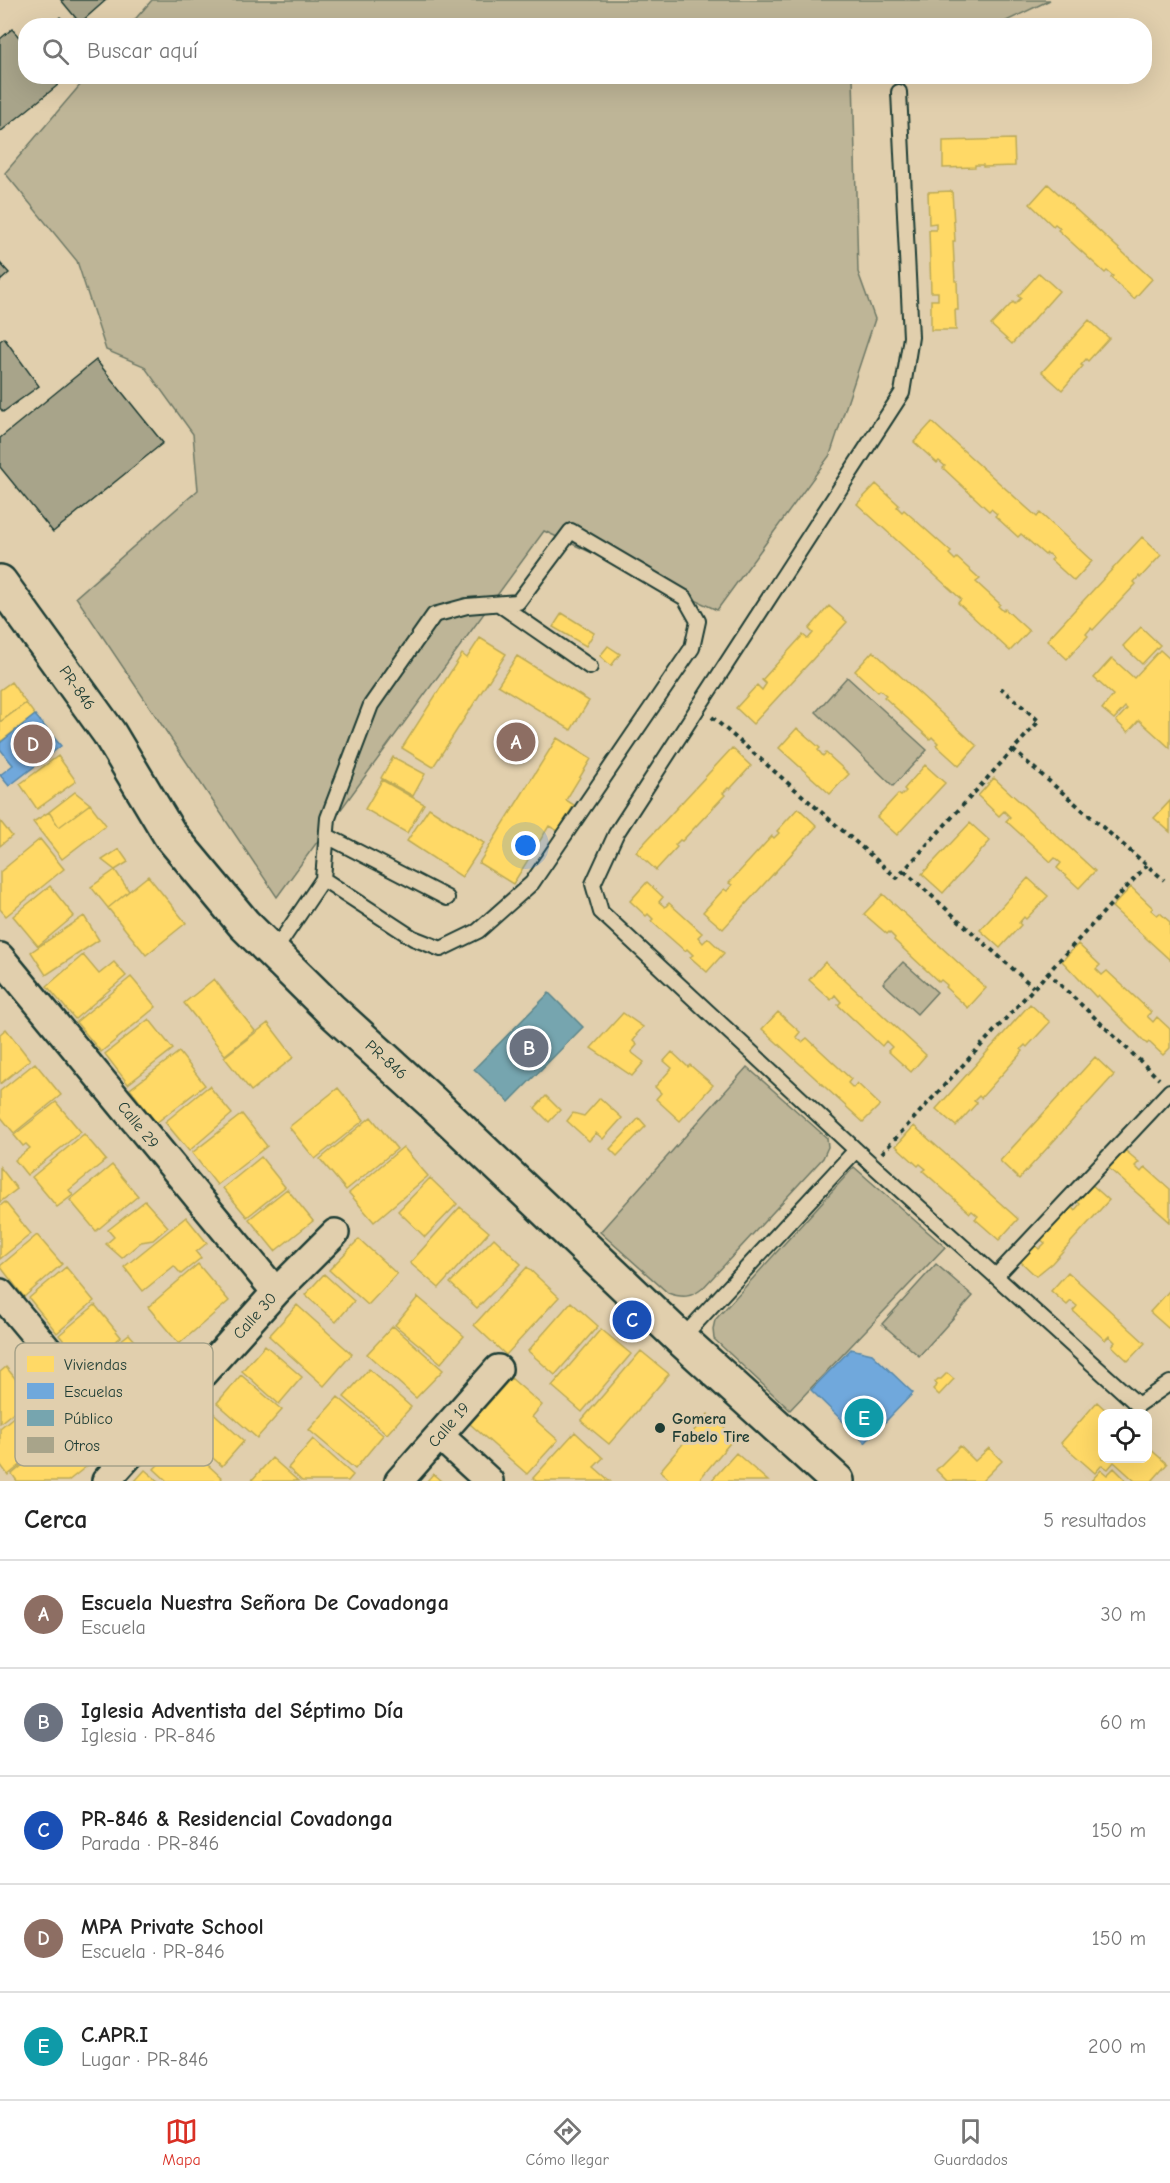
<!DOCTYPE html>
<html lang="es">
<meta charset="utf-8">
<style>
:root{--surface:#fff;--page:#f6f6f6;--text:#222;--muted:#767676;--line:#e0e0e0;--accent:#d93025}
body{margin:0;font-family:"Comic Neue",sans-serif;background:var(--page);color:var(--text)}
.controls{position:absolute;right:18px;bottom:18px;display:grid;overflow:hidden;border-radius:12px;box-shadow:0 6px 24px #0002}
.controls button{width:54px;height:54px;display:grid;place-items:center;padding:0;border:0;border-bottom:2px solid var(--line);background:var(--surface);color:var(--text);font:30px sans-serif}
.you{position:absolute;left:526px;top:846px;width:21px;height:21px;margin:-15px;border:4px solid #fff;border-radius:50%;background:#1a73e8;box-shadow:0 0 0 9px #1a73e833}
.badge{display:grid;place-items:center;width:39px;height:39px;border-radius:50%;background:var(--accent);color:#fff;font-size:20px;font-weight:700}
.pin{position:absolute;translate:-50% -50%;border:3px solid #fff;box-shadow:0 2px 6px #0006}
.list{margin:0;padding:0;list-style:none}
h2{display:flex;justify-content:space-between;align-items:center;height:78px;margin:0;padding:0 24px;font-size:26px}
h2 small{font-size:20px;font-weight:400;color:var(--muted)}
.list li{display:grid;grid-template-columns:39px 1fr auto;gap:18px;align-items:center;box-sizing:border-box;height:108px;padding:0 24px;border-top:2px solid var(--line)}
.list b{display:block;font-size:22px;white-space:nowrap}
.list p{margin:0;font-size:20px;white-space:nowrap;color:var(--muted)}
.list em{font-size:20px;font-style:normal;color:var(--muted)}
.icon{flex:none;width:33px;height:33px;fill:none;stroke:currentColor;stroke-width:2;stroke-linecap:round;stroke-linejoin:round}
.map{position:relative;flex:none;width:1170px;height:1481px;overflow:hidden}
.search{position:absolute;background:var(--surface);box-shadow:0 6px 24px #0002;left:18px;right:18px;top:18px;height:66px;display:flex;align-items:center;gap:15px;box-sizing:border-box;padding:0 21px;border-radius:24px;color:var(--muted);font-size:22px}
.sheet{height:618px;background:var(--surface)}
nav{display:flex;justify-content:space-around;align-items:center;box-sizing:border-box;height:84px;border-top:2px solid var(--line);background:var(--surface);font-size:16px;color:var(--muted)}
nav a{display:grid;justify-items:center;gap:3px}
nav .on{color:var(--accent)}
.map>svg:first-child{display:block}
</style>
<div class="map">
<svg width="1170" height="1481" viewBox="0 0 1170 1481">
<rect width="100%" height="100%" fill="#e1cfad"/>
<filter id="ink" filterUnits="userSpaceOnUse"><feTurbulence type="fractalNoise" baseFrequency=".0167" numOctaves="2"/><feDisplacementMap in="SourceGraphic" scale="12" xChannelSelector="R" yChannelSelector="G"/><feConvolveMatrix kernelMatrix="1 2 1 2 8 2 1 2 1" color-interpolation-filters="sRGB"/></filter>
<g filter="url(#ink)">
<path fill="#beb597" stroke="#6e7966" stroke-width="1.5" d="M152 0H1050L996 26 130 25Z
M87 77H853L858 272 875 319 830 455 717 610 544 531 277 897 76 597 198 490 193 434 144 366 106 350 77 261 5 173Z
M847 677 927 750 893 786 816 712Z
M903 962 937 992 917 1014 883 983Z
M747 1067 827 1138 828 1147 823 1158 703 1288C691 1298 682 1298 668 1293L600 1232Z
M854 1167 945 1247 790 1410 714 1339 713 1329 715 1320Z
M936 1264 973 1296 919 1356 882 1324Z"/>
<path fill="#ffd966" stroke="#bcaa57" stroke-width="1.5" d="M1014 139 1015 166 983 167V165H975V167L943 168V141Z
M1048 184 1152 279 1134 299 1111 278 1113 276 1107 271 1105 273 1058 230 1060 228 1055 224 1053 226 1030 204Z
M952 191 955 241H953L955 281H957L958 310H955L956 330H931V300H938V292H931L929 230H936V223L929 224 928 192Z
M1039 273 1059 291 1012 344 991 325 1013 302 1015 304 1021 298 1018 296Z
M1089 320 1109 338 1088 361 1086 359 1081 365 1083 366 1062 390 1042 372Z
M932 422 1037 517 1040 513 1092 561 1074 581 1051 560 1053 558 1047 553 1045 555 1021 534 1018 537 995 516 997 514 991 509 989 511 943 468 945 466 939 461 937 463 914 442Z
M876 484 899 505 897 507 902 512 904 510 951 552 949 554 955 560 957 558 980 579 976 582 1000 604 998 606 1003 611 1005 609 1029 631 1010 651 958 603 961 599 857 504Z
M1142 537 1161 555 1140 578 1139 576 1134 582 1136 584 1093 630 1091 628 1086 634 1088 636 1067 659 1047 640Z
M829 606 847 622 753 724 736 708 757 685 762 690 766 684 762 680 803 635 808 639 813 633 809 629Z
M562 613 594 633 586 646 553 627Z
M1141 627 1160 645 1142 664 1123 646Z
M480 638 506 654 433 767 402 748 462 654 467 658Z
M608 646 620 654 611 666 600 656Z
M1160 650 1170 659V748L1139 720 1128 732 1116 721 1127 709 1125 707 1114 719 1102 709 1113 695 1094 678 1112 658 1134 678Z
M873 651 977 746 959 766 936 745 938 743 932 737 930 739 884 697 886 695 880 690 878 692 855 671Z
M517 656 589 701 571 730 498 685Z
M11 682 26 703 0 722V690Z
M26 703 35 715 0 742V722Z
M797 728 820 748 818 750 823 756 826 753 849 774 830 794 779 748Z
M557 738 591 759 566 800 574 805 558 831 549 826 513 884 479 863Z
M732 748 751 766 730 789 728 788 723 793 725 795 682 841 680 840 675 845 677 847 656 870 636 852Z
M58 756 76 781 37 809 20 784Z
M393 757 425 774 413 796 381 778Z
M925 765 945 783 897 835 877 817 898 794 901 796 906 791 904 789Z
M994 778 1095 871 1079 888 1057 868 1061 863 1055 858 1051 862 1006 821 1010 817 1004 811 999 816 978 796Z
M382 780 424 804 407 833 365 809Z
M75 792 90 804 59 827 49 812Z
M1170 801V832L1154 818Z
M90 804 106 825 62 859 33 822 49 812 59 827Z
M429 808 484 843 462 877 407 841Z
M798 808 817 826 723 929 703 912 724 889 727 891 732 885 729 883 772 836 774 838 779 833 777 831Z
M0 821 12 836 0 846Z
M970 823 990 841 943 893 922 874Z
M40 839 64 869 6 916 0 909V872Z
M119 849 128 862 115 870 102 860Z
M115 870 129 891 108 908 91 887Z
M148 876 186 923 146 955 108 908Z
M1028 878 1048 896 1026 919 1024 917 1019 923 1021 925 1000 948 980 930Z
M647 882 663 897 659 902 665 907 669 903 702 933 698 937 703 943 708 938 724 953 707 972 690 957 693 955 687 949 685 951 651 921 653 919 648 914 646 916 630 901Z
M50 886 74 916 38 946 13 916Z
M1131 887 1153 908 1151 910 1157 915 1160 913 1170 922V960L1112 907Z
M883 894 986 988 968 1008 945 987 947 985 941 980 939 982 894 940 895 938 889 932 887 934 864 914Z
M84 916 99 940 46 975 31 952Z
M1078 944 1100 965 1096 969 1102 975 1107 971 1151 1012 1147 1016 1153 1022 1157 1017 1170 1029V1048L1163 1055 1149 1042 1147 1044 1098 995 1096 997 1062 961Z
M83 955 99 974 114 962 126 976 75 1019 47 986Z
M825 962 926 1055 911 1072 888 1051 892 1047 886 1041 882 1046 838 1005 841 1002 835 995 831 1000 809 980Z
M131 977 156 1007 101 1052 76 1022Z
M214 979 255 1031 225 1055 184 1003Z
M1030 1004 1050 1022 1027 1047 1025 1045 1021 1049 1023 1051 981 1098 979 1096 974 1101 977 1103 956 1126 936 1109Z
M778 1012 800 1032 796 1037 802 1042 807 1038 851 1079 848 1083 853 1088 857 1083 880 1105 863 1122 762 1029Z
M623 1013 643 1027 636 1035 637 1036 633 1041 637 1045 631 1052 644 1062 632 1076 591 1048Z
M149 1019 173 1049 128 1084 105 1054Z
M268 1023 294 1057 251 1091 224 1057Z
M6 1029 30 1060 0 1084V1034Z
M179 1052 205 1085 156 1123 130 1089Z
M672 1052 688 1067 690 1065 713 1085 680 1121 656 1099 661 1093 655 1087 672 1068 664 1061Z
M1095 1057 1114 1075 1019 1179 1000 1161Z
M35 1063 61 1095 14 1133 0 1116V1091Z
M209 1086 232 1114 189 1151 165 1122Z
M338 1088 364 1120 315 1159 289 1127Z
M546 1096 560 1110 549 1122 535 1108Z
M600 1098 622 1118 603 1139 596 1133 589 1141 567 1121 573 1113 584 1116Z
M56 1102 81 1132 27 1175 15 1160 30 1148 26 1144 23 1146 14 1135Z
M242 1114 267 1146 217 1185 192 1153Z
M371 1117 397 1149 346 1190 320 1159Z
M639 1118 646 1126 617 1156 610 1149Z
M914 1126 1018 1219 999 1240 975 1219 978 1216 972 1211 970 1213 923 1171 926 1169 920 1164 918 1166 896 1146Z
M84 1134 106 1160 69 1190 73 1195 57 1207 32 1177Z
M403 1147 428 1176 374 1222 349 1193Z
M1121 1147 1139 1162 1135 1166 1141 1172 1145 1167 1170 1189V1222L1105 1165Z
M261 1157 285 1187 247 1217 223 1188Z
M112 1165 138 1196 96 1231 70 1200Z
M0 1167 17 1189 0 1202Z
M430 1178 457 1204 425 1237 398 1211Z
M1091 1184 1109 1200 1052 1263 1036 1276 1020 1261 1035 1245 1039 1249 1045 1243 1040 1239 1071 1206 1075 1210 1080 1204 1076 1200Z
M287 1189 313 1221 275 1251 249 1219Z
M145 1201 168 1227 153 1240 141 1242 122 1258 106 1244 114 1237 108 1230Z
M5 1202 31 1234 0 1259V1206Z
M460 1207 489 1232 439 1288 410 1263Z
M186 1217 207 1243 196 1252 201 1258 181 1274 174 1266 143 1291 124 1267Z
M37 1235 62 1264 24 1297 0 1266Z
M494 1238 521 1264 477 1308 450 1283Z
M359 1239 397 1274 368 1305 329 1270Z
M198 1264 229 1301 179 1344 148 1307Z
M66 1267 94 1301 57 1333 29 1298Z
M527 1267 559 1297 506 1355 474 1325Z
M1068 1272 1145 1343 1128 1361 1112 1346 1115 1342 1109 1336 1105 1340 1073 1311 1077 1306 1071 1301 1067 1305 1051 1291Z
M324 1274 354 1301 336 1322 305 1295Z
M1170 1290V1326L1168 1328 1150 1312Z
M418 1297 464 1336 441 1363 395 1325Z
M571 1302 598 1326 555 1375 528 1351Z
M95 1305 121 1337 85 1367 59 1335Z
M297 1305 352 1354 324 1386 269 1336Z
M393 1326 443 1370 416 1398 367 1354Z
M601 1329 631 1354 582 1412 552 1386Z
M129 1334 155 1364 125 1391 110 1388 91 1369 107 1356 105 1353Z
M265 1345 302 1377 279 1404 242 1371Z
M641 1351 669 1374 609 1444 581 1421Z
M6 1367 31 1398 0 1423V1372Z
M369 1369 411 1407 387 1434 344 1397Z
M947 1373 954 1379 939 1395 933 1389 937 1385 935 1382 938 1379H941Z
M241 1375 282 1410 257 1438 217 1403Z
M511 1378 542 1405 532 1417 558 1440 527 1474 470 1424Z
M338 1397 383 1435 355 1469 309 1430Z
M32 1402 58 1435 8 1475 0 1464V1428Z
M1097 1402 1110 1414H1102V1458H1148V1447L1167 1464 1152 1481H1135L1114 1462 1108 1469 1102 1465 1095 1473 1061 1443Z
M207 1407 244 1441 222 1466 184 1433Z
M708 1414 735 1437 698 1481H671L660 1471Z
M575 1432 603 1458 594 1467 610 1481H536L533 1478Z
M61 1434 87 1466 68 1481H17L12 1474Z
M313 1439 353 1475 348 1481H302L288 1468Z
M181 1440 222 1478 220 1481H167L154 1469Z
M960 1446 975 1461 989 1448 1002 1461 982 1481H947L936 1470Z
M736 1453 768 1481H711Z
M272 1458 298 1481H251Z
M1114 1468 1127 1481H1091L1101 1470 1107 1475Z
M145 1470 158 1481H135Z
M433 1474 441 1481H427Z"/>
<path fill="#6fa8dc" stroke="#5788aa" stroke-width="1.5" d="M35 715 61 746 9 786 0 775 13 765 0 749V743Z
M851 1349 872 1354 913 1393 865 1443 811 1390Z"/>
<path fill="#76a5af" stroke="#5c868a" stroke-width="1.5" d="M549 993 583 1027 509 1102 474 1069Z"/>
<path fill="#a8a48a" stroke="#1f3d34" stroke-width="1.5" d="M61 0H106L80 23Z
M60 17 70 26H52Z
M12 29 26 45V76H51L58 85 0 132V39Z
M0 263 9 273 0 281Z
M4 338 39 386 3 412 0 408V341Z
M96 360 163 443 53 532 0 467V438Z"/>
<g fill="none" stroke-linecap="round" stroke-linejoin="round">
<defs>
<path id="lane" d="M899 92 911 337 902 393 616 834 593 884 601 912 856 1150 1138 1405 1170 1383
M499 604 590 667
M327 836 447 898
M273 953 323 879 328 818 371 705 434 615 467 606 518 602 571 531 685 598 698 621 692 648 532 883 478 931 441 949 413 938 323 879
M996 1276 1170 1091
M681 1339 856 1150"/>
<path id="street" d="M0 957 276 1292
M0 1293 133 1452
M440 1436 489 1481
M106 1481 276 1292 335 1233
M399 1481 498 1369"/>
<path id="secondary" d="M0 582 109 733 170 835 244 924 330 1009 432 1102 681 1339 837 1481"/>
</defs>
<use href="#lane" stroke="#1f3d34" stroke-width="18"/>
<use href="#street" stroke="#1f3d34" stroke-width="32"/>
<use href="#secondary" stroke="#1f3d34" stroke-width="38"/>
<path stroke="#1f3d34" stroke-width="4" stroke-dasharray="4.5 4.5" stroke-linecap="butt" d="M712 717 897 878 1039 721 1001 688
M1013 750 1164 880
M904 871 1033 987
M1047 972 1159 1079
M882 1153 1147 865"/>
<use href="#lane" stroke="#e1cfad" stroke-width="14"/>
<use href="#street" stroke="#e1cfad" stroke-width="27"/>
<use href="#secondary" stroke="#e1cfad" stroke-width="33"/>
</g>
</g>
<circle fill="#1f3d34" stroke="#e1cfad" stroke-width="2" cx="660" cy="1428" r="6"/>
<g text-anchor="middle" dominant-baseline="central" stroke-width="6" stroke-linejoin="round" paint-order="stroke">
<g font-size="16" fill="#1f3d34" stroke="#e1cfad">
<text transform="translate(77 688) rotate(55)">PR-846</text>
<text transform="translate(386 1060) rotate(42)">PR-846</text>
<text transform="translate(138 1125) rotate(51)">Calle 29</text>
<text transform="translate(255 1316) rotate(-48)">Calle 30</text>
<text transform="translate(449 1425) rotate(-49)">Calle 19</text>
</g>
<g font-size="16" font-weight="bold" fill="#1f3d34" stroke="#e1cfad" text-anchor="start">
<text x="672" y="1419">Gomera<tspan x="672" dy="18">Fabelo Tire</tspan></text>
</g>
</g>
<rect x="15" y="1343" width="198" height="123" rx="9" fill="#e1cfad" stroke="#a7a389" stroke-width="1.5"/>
<rect x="27" y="1356" width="27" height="16" fill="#ffd966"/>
<rect x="27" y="1383" width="27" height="16" fill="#6fa8dc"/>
<rect x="27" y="1410" width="27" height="16" fill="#76a5af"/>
<rect x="27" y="1437" width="27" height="16" fill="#a8a48a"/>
<g font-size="16" fill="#1f3d34">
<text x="64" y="1370">Viviendas</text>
<text x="64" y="1397">Escuelas</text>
<text x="64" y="1424">Público</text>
<text x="64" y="1451">Otros</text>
</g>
</svg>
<div class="controls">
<button><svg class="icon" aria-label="locate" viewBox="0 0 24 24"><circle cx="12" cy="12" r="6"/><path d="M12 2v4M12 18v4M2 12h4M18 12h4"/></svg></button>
</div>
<div class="you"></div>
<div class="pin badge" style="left:516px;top:742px;background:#8d6e63">A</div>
<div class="pin badge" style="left:529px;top:1048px;background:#6b7280">B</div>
<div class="pin badge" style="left:632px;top:1320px;background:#1a4fb4">C</div>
<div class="pin badge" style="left:33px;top:744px;background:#8d6e63">D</div>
<div class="pin badge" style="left:864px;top:1418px;background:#0f9aa8">E</div>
<div class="search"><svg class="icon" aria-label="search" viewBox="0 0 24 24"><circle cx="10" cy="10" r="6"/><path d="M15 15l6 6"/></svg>Buscar aquí</div>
</div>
<section class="sheet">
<h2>Cerca<small>5 resultados</small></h2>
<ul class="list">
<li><span class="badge" style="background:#8d6e63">A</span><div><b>Escuela Nuestra Señora De Covadonga</b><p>Escuela</p></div><em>30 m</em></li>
<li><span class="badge" style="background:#6b7280">B</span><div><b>Iglesia Adventista del Séptimo Día</b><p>Iglesia · PR-846</p></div><em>60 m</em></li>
<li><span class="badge" style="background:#1a4fb4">C</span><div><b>PR-846 &amp; Residencial Covadonga</b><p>Parada · PR-846</p></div><em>150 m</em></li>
<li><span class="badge" style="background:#8d6e63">D</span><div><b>MPA Private School</b><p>Escuela · PR-846</p></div><em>150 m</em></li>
<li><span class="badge" style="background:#0f9aa8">E</span><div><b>C.APR.I</b><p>Lugar · PR-846</p></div><em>200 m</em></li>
</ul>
</section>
<nav>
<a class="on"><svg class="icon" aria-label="map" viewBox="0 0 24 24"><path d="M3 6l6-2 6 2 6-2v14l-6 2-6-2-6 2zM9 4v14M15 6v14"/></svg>Mapa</a>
<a><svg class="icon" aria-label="directions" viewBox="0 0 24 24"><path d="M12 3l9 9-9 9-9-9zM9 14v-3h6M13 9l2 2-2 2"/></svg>Cómo llegar</a>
<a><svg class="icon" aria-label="saved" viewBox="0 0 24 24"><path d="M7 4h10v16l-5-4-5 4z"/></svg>Guardados</a>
</nav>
